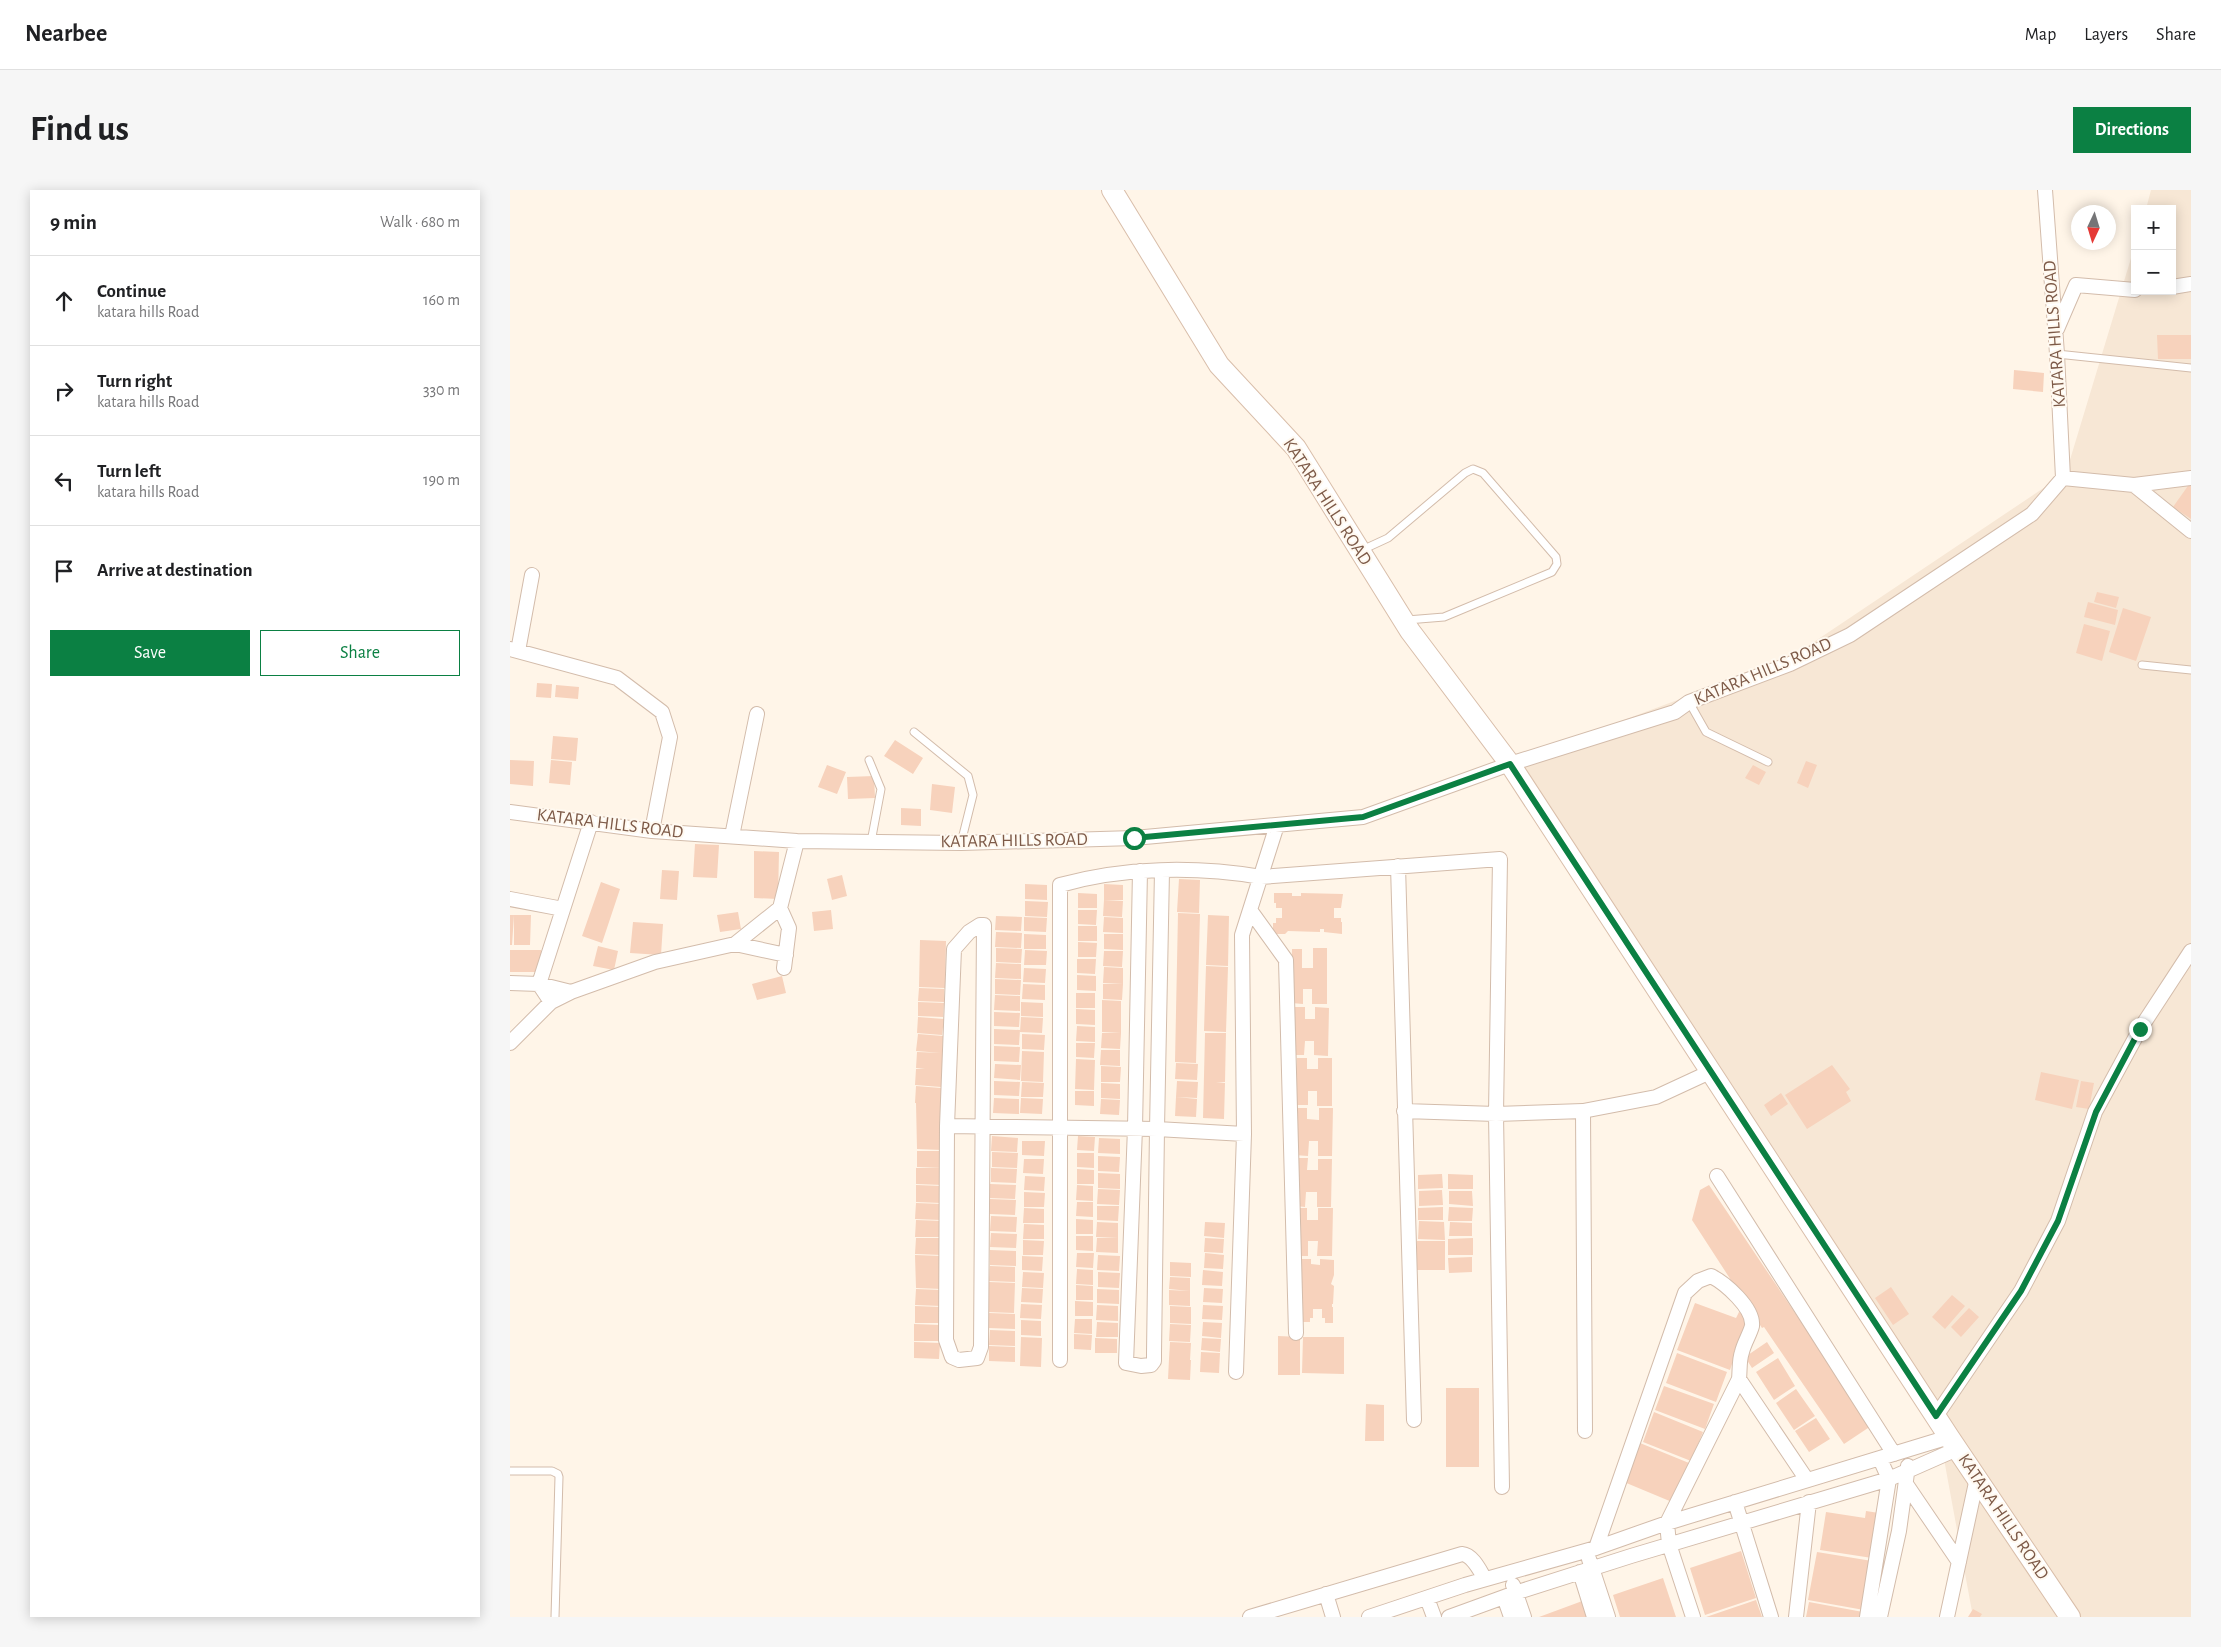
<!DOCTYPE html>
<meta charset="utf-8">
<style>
:root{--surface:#fff;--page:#f6f6f6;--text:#202124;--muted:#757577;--line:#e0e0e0;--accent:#0b8043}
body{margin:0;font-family:"Alegreya Sans",sans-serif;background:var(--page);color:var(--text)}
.controls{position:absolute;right:15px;top:15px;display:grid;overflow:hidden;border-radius:0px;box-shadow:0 2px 12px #0003}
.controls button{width:45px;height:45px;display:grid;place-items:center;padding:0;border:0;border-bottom:1px solid var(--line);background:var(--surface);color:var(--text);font:25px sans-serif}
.compass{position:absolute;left:1561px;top:15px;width:45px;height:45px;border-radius:50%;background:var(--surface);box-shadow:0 2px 12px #0003;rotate:184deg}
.stop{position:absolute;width:15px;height:15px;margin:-11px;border:4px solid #0b8043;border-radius:50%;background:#fff}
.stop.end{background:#0b8043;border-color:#fff;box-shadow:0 1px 5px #0008}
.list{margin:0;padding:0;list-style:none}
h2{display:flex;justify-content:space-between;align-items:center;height:65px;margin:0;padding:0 20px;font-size:21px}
h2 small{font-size:16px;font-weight:400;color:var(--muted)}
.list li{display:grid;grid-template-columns:32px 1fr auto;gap:15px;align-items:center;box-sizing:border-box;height:90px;padding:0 20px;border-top:1px solid var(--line)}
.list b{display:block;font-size:19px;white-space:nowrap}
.list p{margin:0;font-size:16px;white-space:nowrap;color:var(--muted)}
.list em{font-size:16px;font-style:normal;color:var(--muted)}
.actions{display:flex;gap:10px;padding:15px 20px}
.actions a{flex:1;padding:11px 0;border:1px solid var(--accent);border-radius:0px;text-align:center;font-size:18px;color:var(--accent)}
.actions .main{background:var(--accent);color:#fff}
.icon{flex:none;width:28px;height:28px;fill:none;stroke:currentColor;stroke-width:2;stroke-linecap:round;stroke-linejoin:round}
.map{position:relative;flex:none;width:1681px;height:1427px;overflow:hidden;border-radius:0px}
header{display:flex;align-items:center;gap:30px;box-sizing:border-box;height:70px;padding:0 25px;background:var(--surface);border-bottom:1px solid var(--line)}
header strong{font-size:24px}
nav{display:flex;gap:28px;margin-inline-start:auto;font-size:18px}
.intro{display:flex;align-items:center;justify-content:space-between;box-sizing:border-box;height:120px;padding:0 30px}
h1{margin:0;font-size:35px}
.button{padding:12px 22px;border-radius:0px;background:var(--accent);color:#fff;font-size:18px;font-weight:700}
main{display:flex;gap:30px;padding:0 30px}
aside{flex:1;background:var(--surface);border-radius:0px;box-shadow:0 2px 12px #0003}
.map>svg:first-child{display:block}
</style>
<header>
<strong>Nearbee</strong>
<nav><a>Map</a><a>Layers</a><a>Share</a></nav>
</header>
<div class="intro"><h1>Find us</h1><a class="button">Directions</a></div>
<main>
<aside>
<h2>9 min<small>Walk · 680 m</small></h2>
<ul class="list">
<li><svg class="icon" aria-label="ahead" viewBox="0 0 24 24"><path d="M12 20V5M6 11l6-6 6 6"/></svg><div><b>Continue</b><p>katara hills Road</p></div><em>160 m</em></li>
<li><svg class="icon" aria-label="right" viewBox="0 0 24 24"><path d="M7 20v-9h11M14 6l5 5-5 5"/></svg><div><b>Turn right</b><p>katara hills Road</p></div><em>330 m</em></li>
<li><svg class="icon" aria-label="left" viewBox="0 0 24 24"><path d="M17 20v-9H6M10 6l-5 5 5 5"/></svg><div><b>Turn left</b><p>katara hills Road</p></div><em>190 m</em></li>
<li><svg class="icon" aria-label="arrive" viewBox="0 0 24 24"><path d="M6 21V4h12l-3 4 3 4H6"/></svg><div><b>Arrive at destination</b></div></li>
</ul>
<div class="actions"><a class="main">Save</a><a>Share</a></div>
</aside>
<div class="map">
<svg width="1681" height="1427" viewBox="0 0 1681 1427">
<rect width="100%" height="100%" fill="#fff5e8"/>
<path fill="#f7e7d5" d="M1641 0H1681V1427H1463L1427 1231 1001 572 1280 468 1556 283 1625 55V101H1662V19H1636Z"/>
<path fill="#f7d2bc" d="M1647 145H1681V169H1648Z
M1504 180 1534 183 1533 202 1503 199Z
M1680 293 1681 294V329L1663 317Z
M1587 402 1609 407 1606 418 1584 412Z
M1578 412 1608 420 1605 435 1574 427Z
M1613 418 1641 427 1626 471 1599 462Z
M1574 434 1600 441 1592 471 1566 463Z
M27 493 42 494 41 508 26 507Z
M46 495 69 497 68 509 45 507Z
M43 546 68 548 66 571 41 569Z
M385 550 413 568 403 584 374 566Z
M0 570 24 571 23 596 0 594Z
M41 570 62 572 60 595 39 593Z
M1296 571 1307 575 1298 598 1287 593Z
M317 575 336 582 327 604 308 597Z
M1243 575 1256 582 1249 595 1235 588Z
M364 586 365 608 338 609 337 587Z
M422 594 445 597 442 623 420 620Z
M391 618 411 619V636L391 635Z
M185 654 209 655 207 688 183 687Z
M244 661 269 662 268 709 244 708Z
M152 680 169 681 167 710 150 709Z
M332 685 337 706 322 710 317 689Z
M669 689 690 690 689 723 667 722Z
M91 692 110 699 92 753 72 746Z
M515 694 537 695V710L515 709Z
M594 694 613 695V710H594Z
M568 703 587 704V718H568Z
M764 703H782V706H791V703L833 704 831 718H824V728H831V732H832V744L814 742V739H810V742L778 741 775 744H763V733H766V728H772V718H766V713H764Z
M594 710 613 711 612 727 593 726Z
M515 711 538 712 537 727 515 726Z
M321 720 323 739 304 741 302 722Z
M568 720H587L586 735 568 734Z
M228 722 231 739 210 742 207 725Z
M668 723 690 724 686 873 665 872Z
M0 725H4L2 755H0Z
M4 725H21L20 755H4Z
M698 725 719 726 718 776 696 775Z
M486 726 512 727 511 741 485 740Z
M514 727 537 728 536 742 514 741Z
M594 727 613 728V743L593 742Z
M123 732 153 734 151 765 120 763Z
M568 736H587V751H568Z
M486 742 512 743 511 758 485 757Z
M514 744 536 745V759H514Z
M594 744H613V760L594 759Z
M410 750 436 751 435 798 409 797Z
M568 752 587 753 586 767H568Z
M88 756 108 761 104 780 83 776Z
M486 758 512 759 511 773 486 772Z
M803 758H817V814H802V799H793V814L781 813 782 759H792V778H803Z
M0 760H31V782H0Z
M515 760 537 761 536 775H514Z
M594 761H613L612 777 593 776Z
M567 769H586L585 784 567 783Z
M486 773 511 774V789L485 788Z
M696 776 718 777 716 842 694 841Z
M594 777 613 778V794L593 793Z
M514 778 536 779 535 793 513 792Z
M567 785 586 786V801L567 800Z
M272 786 276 803 247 810 242 794Z
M485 789 511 790 510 805 485 804Z
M513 794 535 795V810L512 809Z
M593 794H613L612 810 593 809Z
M409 798 434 799V812L408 811Z
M566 803H585V818H566Z
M485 805 510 806V821L484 820Z
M592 810 611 811V843L592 842Z
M408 812 434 813 433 827 408 826Z
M511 812 533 813V827L511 826Z
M783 817H795V829H805V817L819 818 818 866 804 865V851H795L794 865H783Z
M566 819 585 820V835L566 834Z
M484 822 510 823 509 837 484 836Z
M408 827 434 829 432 845 407 843Z
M511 827 533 828 532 843 510 842Z
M567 836 585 837V852L566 851Z
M484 839 510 840 509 855 484 854Z
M592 843H611L610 859 591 858Z
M695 843H716L715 892 706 893H715L714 929 693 928Z
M408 844 433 846 432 863 406 861Z
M512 844 535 845 534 860 512 859Z
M566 853H585L584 868 566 867Z
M484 856 510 857 509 872 484 871Z
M591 860H610V876L590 875Z
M512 861 534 862 533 892 511 891Z
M407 862 433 863 431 897 405 895 406 879H415L406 878Z
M787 868H797V879H808V868H822V916H807V901H798V915H786Z
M566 869 585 870 584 900 565 899Z
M666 873 688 874 687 890 665 889Z
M485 874 511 875 510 890 484 888Z
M1322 875 1340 899 1336 902 1341 911 1297 939 1275 905Z
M591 876 611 877 610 892H591Z
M1531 882 1569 890 1562 919 1525 910Z
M484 891 510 892 509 906 484 905Z
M667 891 688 892 687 908 666 907Z
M1571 891 1584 893 1579 919 1566 917Z
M512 892 534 893 533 907H511Z
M591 893 610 894V909L591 908Z
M406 896 431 898 432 960 407 959 406 913H414H405Z
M565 901H584V916L565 915Z
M1271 903 1278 914 1261 926 1254 915Z
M666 907 687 909 686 927 665 926Z
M484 908 509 909V924L483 923Z
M511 908 533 909 532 924 510 923Z
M591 909 610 910 609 925 590 924Z
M785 918H797V929L809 930V918H823L822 966H808V951H799L798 966 784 965Z
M482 946 508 948 507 962 481 961Z
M568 946 585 947 584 961 567 960Z
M589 948 610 949V964L588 963Z
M512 951H535L534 966 512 965Z
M407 961H433L432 978 407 977Z
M482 962 508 963 507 978 482 977Z
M567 963H584V978L567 977Z
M588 966 610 967 609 982 588 981Z
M787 968H798L797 980H808V969H822L821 1017H807V1002H796L795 1017 786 1016Z
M514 969H534L533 984 513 983Z
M406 978H432V995L406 994Z
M481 978 507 979 506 993 481 992Z
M567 979 584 980V994H567Z
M588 983 610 984V999L588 998Z
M932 984 933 998 908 999V985Z
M938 984 963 985V999H938Z
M515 986 535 987 534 1001 514 1000Z
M480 994 506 995 505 1009 479 1008Z
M406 995 432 996 431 1013 406 1012Z
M567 995 583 996V1011L566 1010Z
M1199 995 1361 1236 1334 1254 1254 1137 1252 1138 1182 1030 1190 1000Z
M588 999 610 1000 609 1015 587 1014Z
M932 1000 933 1015 909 1016V1001Z
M939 1001H962L963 1016 939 1014Z
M514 1002 535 1003 534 1017H514Z
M480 1009 506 1010 505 1025 480 1024Z
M567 1012H583V1027L566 1026Z
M406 1013 432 1014 431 1030 405 1029Z
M587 1016H609L608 1031 587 1030Z
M933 1017V1030H908V1018Z
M939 1017 963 1018 962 1031H938Z
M514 1018 534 1019V1033H513Z
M787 1018H797V1030H808V1018H823L822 1066H807L808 1051H798V1066H786Z
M481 1026 507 1027 506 1042 480 1041Z
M566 1029 583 1030V1044H566Z
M406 1030 432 1031 431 1047H405Z
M909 1031 934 1032 935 1050 908 1049Z
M587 1032 608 1033V1048L586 1047Z
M695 1032 715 1033 714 1048 694 1046Z
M940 1032 962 1033V1046H939Z
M514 1034 534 1035V1049H513Z
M481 1043 507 1044 506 1058 480 1057Z
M566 1046H583V1061L566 1060Z
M406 1048H432L431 1065 405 1064Z
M587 1048H608V1063L586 1062Z
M695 1048 714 1049 713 1063 694 1062Z
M963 1048V1065H938V1049Z
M513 1050 534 1051 533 1065H513Z
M907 1051H935V1080H907Z
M480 1060 506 1061V1076L480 1075Z
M567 1063H584L583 1078 566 1077Z
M695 1063 714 1065 713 1079 694 1078Z
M405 1065 431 1066 432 1099 406 1098Z
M588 1065 610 1066 609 1081 587 1080Z
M512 1066 533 1067 532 1081 512 1080Z
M962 1067V1082L939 1083 938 1068Z
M789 1069H801V1074L810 1075V1069L824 1070V1085L821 1094 824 1096 823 1114H822V1117H823V1133H815V1128H812V1119H803V1128H800V1132H788L792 1088Z
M660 1072 681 1073V1087L660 1086Z
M480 1076 505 1077V1092L479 1091Z
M567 1079 583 1080V1095L566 1094Z
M693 1080 713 1082 712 1096 692 1095Z
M513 1082 534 1083 533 1098 512 1097Z
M588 1082 610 1083 609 1098 588 1097Z
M660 1087 680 1088V1101L659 1099Z
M479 1092 505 1093 504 1123 478 1122Z
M566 1095 583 1096V1110H566Z
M1381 1097 1399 1124 1383 1135 1365 1108Z
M512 1098 533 1099 532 1113 511 1112Z
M694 1098 713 1099 712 1113 693 1112Z
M406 1099 431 1100V1116L405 1115Z
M587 1099 609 1100V1114L587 1113Z
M659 1100 680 1101V1116L659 1115Z
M1442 1105 1455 1116 1435 1139 1422 1127Z
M565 1111 583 1112V1126H565Z
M1185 1113 1226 1128 1229 1122 1238 1126 1220 1180 1167 1160Z
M511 1114 532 1115 531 1129 510 1128Z
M587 1115 608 1116V1131L586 1130Z
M693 1115 713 1116 712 1130 692 1129Z
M405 1116 431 1117V1133H405Z
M660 1116 681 1117V1134L660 1133Z
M1459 1118 1469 1127 1451 1147 1441 1137Z
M479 1123 505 1124V1139L479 1138Z
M565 1129H582V1144L564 1143Z
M511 1130 531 1131V1146L511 1145Z
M587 1132 608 1133V1147H586Z
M693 1132 712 1133 711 1148 692 1146Z
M404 1134 430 1135V1151H404Z
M660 1134 681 1135 680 1152 659 1151Z
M480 1140 505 1141V1156L479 1155Z
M564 1144 582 1145 581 1160 564 1159Z
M768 1146 790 1147V1185H768Z
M511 1147 532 1148 531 1177 510 1176Z
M793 1147H834V1184L792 1183Z
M585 1148 607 1149V1163H585Z
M692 1148 711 1149 710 1162 691 1160Z
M404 1152 430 1153 429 1169 404 1168Z
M660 1152 681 1153 680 1170 659 1169Z
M1257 1152 1264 1163 1242 1178 1235 1167Z
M479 1156 505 1157V1172L479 1171Z
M691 1162 710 1163 709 1183 690 1182Z
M1167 1163 1217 1182 1206 1212 1156 1193Z
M1268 1168 1285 1196 1264 1210 1246 1182Z
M659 1169 681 1170 680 1190 658 1189Z
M1154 1196 1204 1214 1195 1239 1145 1220Z
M936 1198H969V1277H936Z
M1286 1199 1305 1226 1284 1240 1266 1213Z
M856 1214 874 1215V1251H855Z
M1144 1222 1193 1242 1181 1271 1133 1252Z
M1306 1228 1320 1249 1299 1262 1285 1241Z
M1130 1253 1179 1273 1162 1312 1114 1292Z
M1356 1321 1369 1323 1362 1368 1310 1360 1316 1322 1355 1328Z
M1231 1361 1246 1408 1195 1425 1180 1378Z
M1307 1362 1362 1371 1354 1420 1298 1410Z
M1153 1388 1166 1427H1110L1103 1405Z
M1075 1410 1081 1427H1029Z
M1246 1410 1252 1427H1196Z
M1299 1412 1353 1422 1352 1427H1296Z
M1463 1419 1472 1424 1470 1427H1458Z"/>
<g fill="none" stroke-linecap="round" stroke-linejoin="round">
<defs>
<path id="lane" d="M1547 164 1681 178
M852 360 878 348 955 283 963 279 973 283 1046 367 1047 374 1042 382 934 427 897 430
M1632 475 1681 480
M1179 512 1196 542 1258 572
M404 542 458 586 463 605 451 653
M359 570 371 599 361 652
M0 1281H42L48 1284 49 1287 45 1427"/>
<path id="street" d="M1662 97 1681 94
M1547 139 1566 95 1625 100
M1553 288 1624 295 1681 341
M1624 295 1681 288
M0 459 107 488 152 522 160 547 142 641
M8 461 22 385
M0 622 142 641 287 651 451 653 624 648 853 627 1000 574 1165 522 1179 512 1280 474 1340 445 1522 324 1553 288 1547 164 1535 0
M222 646 247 524
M888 676 904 1230
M630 681 625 938 616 1173 631 1176 641 1175 644 1171V1163L647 939 652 681
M0 709 53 719
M270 718 279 738 274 778
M740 720 776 770 786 1143
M470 735H474L471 1157 467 1168 449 1170 442 1167 436 1150 437 936 444 759 459 742Z
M225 754 276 765
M0 793 29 794 61 802
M41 812 29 794 81 632
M0 853 41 812 61 802 145 772 225 754 270 718 287 651
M894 921 986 924 1073 921 1075 1241
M1073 921 1146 907 1200 882
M437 936 647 939 734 944
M1207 986 1384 1264
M550 1170V695C614 677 686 676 751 687L990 669 986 924 992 1297
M726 1182 734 944 732 745 767 635
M1426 1226 1511 1101 1548 1031 1585 922 1630 839 1681 761
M1396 1294 1449 1372
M1225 1312 1261 1427
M1086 1358 1175 1103 1188 1091 1201 1086C1215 1093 1244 1118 1242 1136 1240 1144 1234 1153 1232 1162 1229 1170 1230 1180 1229 1189
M1079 1369 1098 1427
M1070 1382 1084 1427
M1003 1395 1014 1427
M816 1404 823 1427
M994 1407 1001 1427
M917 1408 924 1427
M740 1427 952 1364C963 1365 970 1381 975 1389
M859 1427 955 1395 1086 1358 1157 1333 1439 1247
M939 1427 1005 1403 1121 1366 1379 1289 1447 1259
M1183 1427 1159 1354 1157 1333 1229 1189 1297 1290
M1286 1427 1299 1312
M1357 1427 1379 1289 1370 1269
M1370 1427 1389 1341 1398 1276
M1437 1427 1467 1288"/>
<path id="secondary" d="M602 0 709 175 786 258 900 441 1000 574 1439 1247 1560 1427"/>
</defs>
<use href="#lane" stroke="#d3bcab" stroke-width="9"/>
<use href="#street" stroke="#d3bcab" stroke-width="16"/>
<use href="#secondary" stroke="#d9beaa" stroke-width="22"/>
<use href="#lane" stroke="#fff" stroke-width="7"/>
<use href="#street" stroke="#fff" stroke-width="14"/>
<use href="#secondary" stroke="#fff" stroke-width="20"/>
</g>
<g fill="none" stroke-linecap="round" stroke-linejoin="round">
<path stroke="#0b8043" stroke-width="6" d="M624 648 853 627 1000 574 1426 1226 1511 1101 1548 1031 1586 922 1630 839"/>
</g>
<g text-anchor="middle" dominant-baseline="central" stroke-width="4" stroke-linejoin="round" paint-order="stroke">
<g font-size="18" fill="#7d5a48" stroke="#fff9f0">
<text transform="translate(1545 144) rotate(-94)">KATARA HILLS ROAD</text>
<text transform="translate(817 312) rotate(57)">KATARA HILLS ROAD</text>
<text transform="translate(1253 482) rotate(-23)">KATARA HILLS ROAD</text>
<text transform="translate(100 634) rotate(7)">KATARA HILLS ROAD</text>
<text transform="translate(504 651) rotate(-1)">KATARA HILLS ROAD</text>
<text transform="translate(1493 1327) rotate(56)">KATARA HILLS ROAD</text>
</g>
</g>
</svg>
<div class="controls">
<button>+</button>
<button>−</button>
</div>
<svg class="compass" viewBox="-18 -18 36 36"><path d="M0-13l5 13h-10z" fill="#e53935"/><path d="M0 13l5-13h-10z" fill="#757577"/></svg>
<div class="stop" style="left:624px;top:648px"></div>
<div class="stop end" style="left:1630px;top:839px"></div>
</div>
</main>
